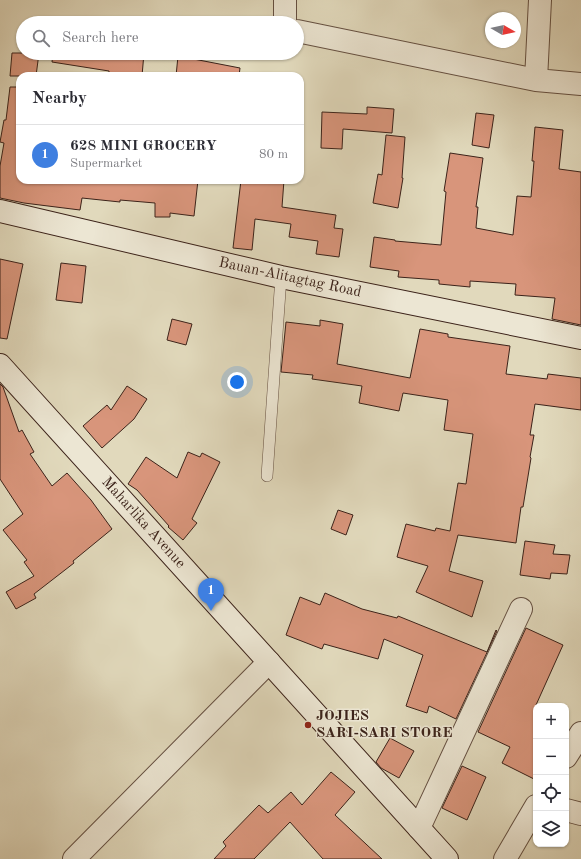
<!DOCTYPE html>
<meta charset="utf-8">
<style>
:root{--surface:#fff;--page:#f2f2f3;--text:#2b2b33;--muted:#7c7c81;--line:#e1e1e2;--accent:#8f2418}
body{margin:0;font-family:"Old Standard TT",serif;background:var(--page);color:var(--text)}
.controls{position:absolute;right:12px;bottom:12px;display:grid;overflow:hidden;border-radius:8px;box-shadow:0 1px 3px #0004}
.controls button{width:36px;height:36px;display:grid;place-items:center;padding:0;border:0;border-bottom:1px solid var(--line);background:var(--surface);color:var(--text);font:20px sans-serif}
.compass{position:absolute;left:485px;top:12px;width:36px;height:36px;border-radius:50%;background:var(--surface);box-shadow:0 1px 3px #0004;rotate:99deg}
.you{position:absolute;left:237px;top:382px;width:14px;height:14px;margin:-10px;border:3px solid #fff;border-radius:50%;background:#1a73e8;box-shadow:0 0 0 6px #1a73e833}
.badge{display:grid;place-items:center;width:26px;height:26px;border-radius:50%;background:var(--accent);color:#fff;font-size:13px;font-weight:700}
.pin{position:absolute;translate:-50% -33px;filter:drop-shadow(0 1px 2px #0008)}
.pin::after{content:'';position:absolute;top:21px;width:14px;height:12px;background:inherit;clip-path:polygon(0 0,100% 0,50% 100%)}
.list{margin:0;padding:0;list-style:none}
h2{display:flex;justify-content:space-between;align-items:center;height:52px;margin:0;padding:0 16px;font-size:17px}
h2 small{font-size:13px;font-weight:400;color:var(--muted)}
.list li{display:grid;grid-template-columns:26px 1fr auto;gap:12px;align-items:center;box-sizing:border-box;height:60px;padding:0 16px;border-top:1px solid var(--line)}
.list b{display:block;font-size:15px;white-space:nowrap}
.list p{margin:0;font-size:13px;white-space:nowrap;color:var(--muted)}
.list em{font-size:13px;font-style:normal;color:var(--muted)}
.icon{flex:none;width:22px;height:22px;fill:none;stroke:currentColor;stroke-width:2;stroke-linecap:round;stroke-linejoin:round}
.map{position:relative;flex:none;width:581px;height:859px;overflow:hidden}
.search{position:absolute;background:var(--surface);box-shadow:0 1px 3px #0004;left:16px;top:16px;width:288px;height:44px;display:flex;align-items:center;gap:10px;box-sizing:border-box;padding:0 14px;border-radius:22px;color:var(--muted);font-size:15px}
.panel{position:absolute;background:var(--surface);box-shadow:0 1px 3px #0004;left:16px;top:72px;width:288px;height:112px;border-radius:12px}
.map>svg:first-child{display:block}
</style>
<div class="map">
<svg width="581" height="859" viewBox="0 0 581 859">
<rect width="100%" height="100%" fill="#e1d9bc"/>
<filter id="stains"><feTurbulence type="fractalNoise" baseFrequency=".005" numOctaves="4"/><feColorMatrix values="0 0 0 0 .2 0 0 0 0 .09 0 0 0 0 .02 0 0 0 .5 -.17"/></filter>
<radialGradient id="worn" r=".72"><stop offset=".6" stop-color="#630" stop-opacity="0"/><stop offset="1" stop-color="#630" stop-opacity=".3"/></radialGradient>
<path fill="#d8957b" stroke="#3c231a" d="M12 53H39L36 76H10Z
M53 53H144L142 76H109V71L52 62Z
M178 56 240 68 239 76H176Z
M10 87H20V180H198L194 216 170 213V217H155V203L120 200V202L82 198 80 210 24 203 0 198V166L4 143 0 142 4 120H6Z
M367 107 394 109 392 133 343 129 342 149 321 148 322 112 367 114Z
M476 113 494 115 489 148 472 145Z
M535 127 563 130 559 169 581 172V325L552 319 555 298 515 295 516 284 470 281V287L439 284V280L398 277 399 271 370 267 374 237 395 240V241L441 245 446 192 444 191 450 153 483 158 476 207H478L476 228 513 235 517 196 531 197 534 161H532Z
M386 135 405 137 402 178H403L398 208 373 203 378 174 382 175Z
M241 180H284L282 207 336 215 334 228 343 229 339 257 316 254 318 241 289 237 291 224 255 219 252 250 233 248Z
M0 259 23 264 7 339 0 338Z
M61 263 86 266 82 303 56 300Z
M172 319 192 324 186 345 167 340Z
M320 320 343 324 337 364 410 378 420 329 448 334V337L510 346 506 374 547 379 548 374 581 378V410L535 404 530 435H534L530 457 531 458 523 507H521L516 543 458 535 449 571 483 581 472 617 416 592 428 566 397 557 406 524 435 531 436 528 450 531 458 483 466 484 473 434 444 430 448 400 403 393 399 411 359 403 362 386 312 379 313 375 281 372 286 322 320 326Z
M0 384 3 387 19 432 22 430 34 452 30 454 52 486 67 473 91 500 112 529 73 561 74 563 34 594 36 598 16 609 6 592 34 576 24 562 27 560 3 530 23 514 0 479Z
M127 386 147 399 134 419 102 448 83 426 107 405 111 410Z
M188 452 200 457 202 453 220 462 192 519 197 523 183 540 168 527 169 526 137 490 128 484 146 457 177 478Z
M338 510 353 515 346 535 331 529Z
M525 541 555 545 553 554 570 555 567 574 551 573 550 579 520 575Z
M325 593 362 609 397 618 398 616 487 652 496 630 497 631 456 719 429 706 427 713 406 706 423 655 384 639 378 659 324 644 322 649 286 635 300 597 320 605Z
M526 628 563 645 536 705V780L502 763 510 747 478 732Z
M390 738 414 751 399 778 381 768 376 762Z
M462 766 486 777 467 820 442 808Z
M331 772 355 792 335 815 382 859H323L290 822 254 859H214L226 846 223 842 259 805 268 813 291 792 302 805Z"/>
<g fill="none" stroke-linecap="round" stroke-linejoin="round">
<defs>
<path id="lane" d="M267 476 281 277"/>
<path id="street" d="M285 0V23
M297 31 536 80 581 84
M536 80 540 0
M566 757 581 733
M566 810 581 814
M419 828 521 609
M74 859 269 662
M505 859 536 806"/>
<path id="secondary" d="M0 211 281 277 581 338
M0 365 447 859"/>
</defs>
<use href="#lane" stroke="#655042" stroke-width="12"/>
<use href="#street" stroke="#655042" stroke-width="24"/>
<use href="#secondary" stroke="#3c231a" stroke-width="24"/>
<use href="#lane" stroke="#ece6d3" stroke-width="11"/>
<use href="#street" stroke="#ece6d3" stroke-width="22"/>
<use href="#secondary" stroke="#ece6d3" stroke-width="22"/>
</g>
<circle fill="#8f2418" stroke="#ece6d3" stroke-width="1.5" cx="308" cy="725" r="4"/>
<g text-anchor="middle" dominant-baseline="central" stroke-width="3" stroke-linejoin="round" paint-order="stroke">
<g font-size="15" fill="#3c231a" stroke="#ece6d3">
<text transform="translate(290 278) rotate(12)">Bauan-Alitagtag Road</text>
<text transform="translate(143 523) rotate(48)">Maharlika Avenue</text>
</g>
<g font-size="15" font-weight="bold" fill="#3c231a" stroke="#ece6d3" text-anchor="start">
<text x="316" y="716">JOJIES<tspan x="316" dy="17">SARI-SARI STORE</tspan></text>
</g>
</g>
<rect width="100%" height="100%" filter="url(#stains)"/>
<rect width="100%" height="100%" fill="url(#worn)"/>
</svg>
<div class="controls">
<button>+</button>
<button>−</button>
<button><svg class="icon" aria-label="locate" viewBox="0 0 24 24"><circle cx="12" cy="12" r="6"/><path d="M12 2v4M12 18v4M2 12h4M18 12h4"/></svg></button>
<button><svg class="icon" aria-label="layers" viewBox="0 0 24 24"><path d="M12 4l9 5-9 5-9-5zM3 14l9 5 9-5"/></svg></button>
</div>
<svg class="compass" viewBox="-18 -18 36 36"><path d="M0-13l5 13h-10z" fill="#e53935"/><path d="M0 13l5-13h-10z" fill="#7c7c81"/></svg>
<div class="you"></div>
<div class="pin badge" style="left:211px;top:611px;background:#3f7fe0">1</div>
<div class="search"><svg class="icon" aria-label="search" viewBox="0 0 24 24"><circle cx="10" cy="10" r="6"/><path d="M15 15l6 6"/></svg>Search here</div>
<section class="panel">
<h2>Nearby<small></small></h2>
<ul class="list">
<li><span class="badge" style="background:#3f7fe0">1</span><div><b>628 MINI GROCERY</b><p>Supermarket</p></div><em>80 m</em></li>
</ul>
</section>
</div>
